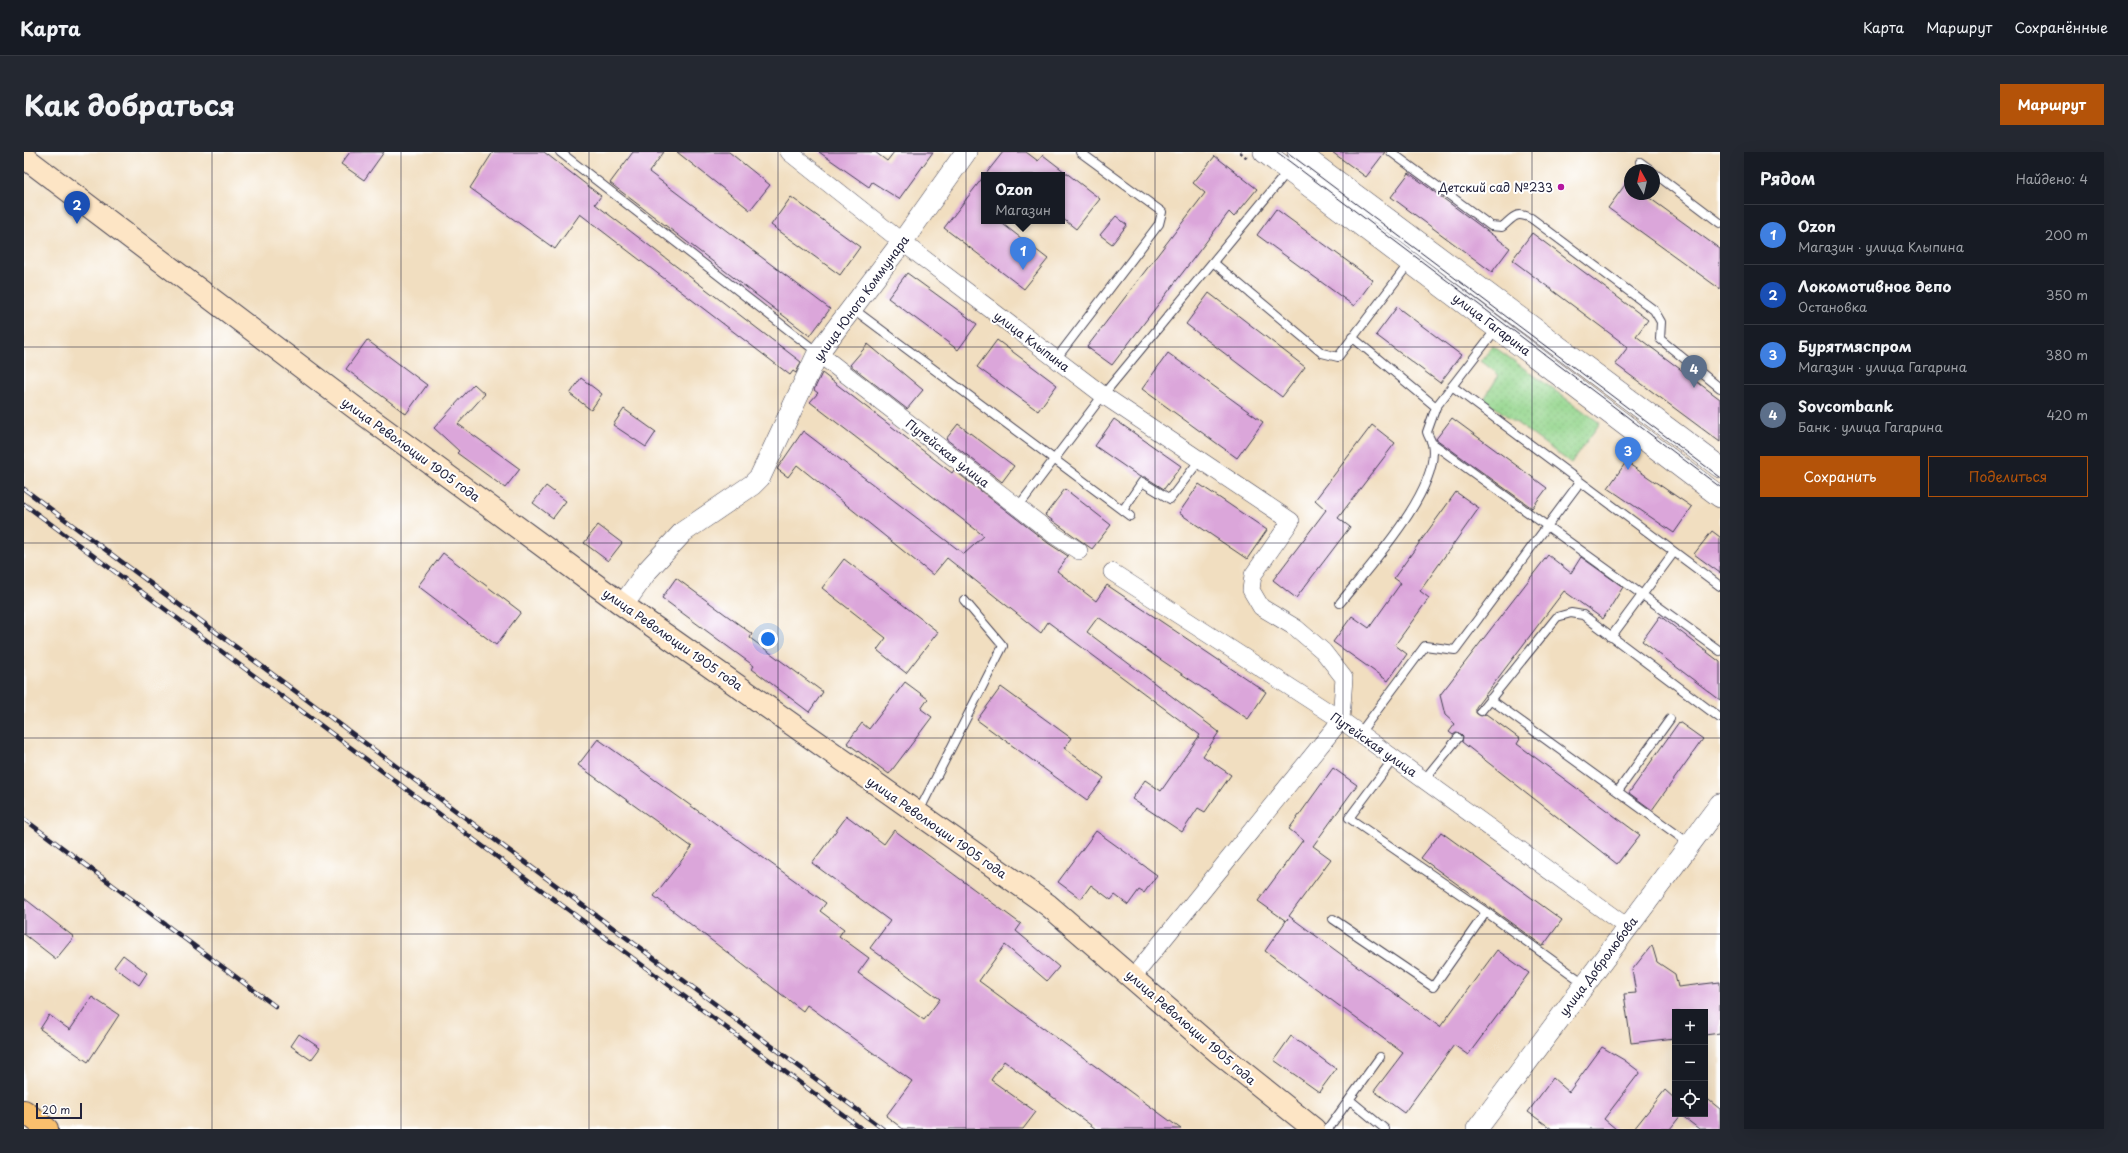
<!DOCTYPE html>
<html lang="ru">
<meta charset="utf-8">
<style>
:root{--surface:#171b24;--page:#242831;--text:#f1f3f6;--muted:#9ea1a6;--line:#363941;--accent:#b45309}
body{margin:0;font-family:"Playpen Sans",sans-serif;background:var(--page);color:var(--text)}
.controls{position:absolute;right:12px;bottom:12px;display:grid;overflow:hidden;border-radius:0px;box-shadow:0 4px 16px #0002}
.controls button{width:36px;height:36px;display:grid;place-items:center;padding:0;border:0;border-bottom:1px solid var(--line);background:var(--surface);color:var(--text);font:20px sans-serif}
.compass{position:absolute;left:1600px;top:12px;width:36px;height:36px;border-radius:50%;background:var(--surface);box-shadow:0 4px 16px #0002;rotate:352deg}
.scale{position:absolute;left:12px;bottom:10px;width:46px;box-sizing:border-box;padding-left:4px;border:2px solid #22223b;border-top:0;font-size:11px;line-height:14px;white-space:nowrap;color:#22223b;-webkit-text-stroke:3px #fff;paint-order:stroke}
.you{position:absolute;left:744px;top:487px;width:14px;height:14px;margin:-10px;border:3px solid #fff;border-radius:50%;background:#1a73e8;box-shadow:0 0 0 6px #1a73e833}
.badge{display:grid;place-items:center;width:26px;height:26px;border-radius:50%;background:var(--accent);color:#fff;font-size:13px;font-weight:700}
.pin{position:absolute;translate:-50% -33px;filter:drop-shadow(0 1px 2px #0008)}
.pin::after{content:'';position:absolute;top:21px;width:14px;height:12px;background:inherit;clip-path:polygon(0 0,100% 0,50% 100%)}
.popup{position:absolute;left:957px;top:20px;width:84px;height:52px;box-sizing:border-box;display:grid;place-content:center;border-radius:0px;background:var(--surface);filter:drop-shadow(0 1px 3px #0005);font-size:13px;white-space:nowrap;color:var(--muted)}
.popup b{font-size:15px;color:var(--text)}
.popup::after{content:'';position:absolute;left:50%;top:100%;margin-left:-8px;border:8px solid transparent;border-top-color:var(--surface)}
.list{margin:0;padding:0;list-style:none}
h2{display:flex;justify-content:space-between;align-items:center;height:52px;margin:0;padding:0 16px;font-size:17px}
h2 small{font-size:13px;font-weight:400;color:var(--muted)}
.list li{display:grid;grid-template-columns:26px 1fr auto;gap:12px;align-items:center;box-sizing:border-box;height:60px;padding:0 16px;border-top:1px solid var(--line)}
.list b{display:block;font-size:15px;white-space:nowrap}
.list p{margin:0;font-size:13px;white-space:nowrap;color:var(--muted)}
.list em{font-size:13px;font-style:normal;color:var(--muted)}
.actions{display:flex;gap:8px;padding:12px 16px}
.actions a{flex:1;padding:9px 0;border:1px solid var(--accent);border-radius:0px;text-align:center;font-size:14px;color:var(--accent)}
.actions .main{background:var(--accent);color:#fff}
.icon{flex:none;width:22px;height:22px;fill:none;stroke:currentColor;stroke-width:2;stroke-linecap:round;stroke-linejoin:round}
.map{position:relative;flex:none;width:1696px;height:977px;overflow:hidden;border-radius:0px}
header{display:flex;align-items:center;gap:24px;box-sizing:border-box;height:56px;padding:0 20px;background:var(--surface);border-bottom:1px solid var(--line)}
header strong{font-size:19px}
nav{display:flex;gap:22px;margin-inline-start:auto;font-size:14px}
.intro{display:flex;align-items:center;justify-content:space-between;box-sizing:border-box;height:96px;padding:0 24px}
h1{margin:0;font-size:28px}
.button{padding:10px 18px;border-radius:0px;background:var(--accent);color:#fff;font-size:14px;font-weight:700}
main{display:flex;gap:24px;padding:0 24px}
aside{flex:1;background:var(--surface);border-radius:0px;box-shadow:0 4px 16px #0002}
.map>svg:first-child{display:block}
</style>
<header>
<strong>Карта</strong>
<nav><a>Карта</a><a>Маршрут</a><a>Сохранённые</a></nav>
</header>
<div class="intro"><h1>Как добраться</h1><a class="button">Маршрут</a></div>
<main>
<div class="map">
<svg width="1696" height="977" viewBox="0 0 1696 977">
<defs>
<pattern id="grass-dots" width="8" height="8" patternUnits="userSpaceOnUse"><rect width="8" height="8" fill="#95d68e"/><path d="M2 2h.1M6 6h.1" fill="none" stroke="#80b77b" stroke-width="1.8" stroke-linecap="round"/></pattern>
</defs>
<rect width="100%" height="100%" fill="#fff"/>
<filter id="ink" filterUnits="userSpaceOnUse"><feTurbulence type="fractalNoise" baseFrequency=".025" numOctaves="2"/><feDisplacementMap in="SourceGraphic" scale="8" xChannelSelector="R" yChannelSelector="G"/><feConvolveMatrix kernelMatrix="1 2 1 2 8 2 1 2 1" color-interpolation-filters="sRGB"/></filter>
<filter id="wash" filterUnits="userSpaceOnUse"><feTurbulence type="fractalNoise" baseFrequency=".012" numOctaves="4" result="noise"/><feDisplacementMap in="SourceGraphic" scale="16" xChannelSelector="R" yChannelSelector="G"/><feGaussianBlur stdDeviation="0.9" result="paint"/><feColorMatrix in="noise" values="0 0 0 0 0 0 0 0 0 0 0 0 0 0 0 0 0 1.4 0 .05"/><feComposite in="paint" operator="in"/></filter>
<g filter="url(#wash)">
<rect width="100%" height="100%" fill="#f1dec0"/>
<path fill="url(#grass-dots)" stroke="#5c7c64" d="M1469 194 1576 271 1547 311 1460 247 1475 223 1457 209Z"/>
<g id="blocks">
<path fill="#dba6da" d="M326 0H360L340 28 317 12Z
M469 0H520L577 44 571 52 777 210 772 221 769 219 766 223 556 62 531 97 446 36Z
M609 0H640L625 20 806 157 786 184 586 31Z
M653 0H705L746 33 726 58Z
M795 0H851L863 9 870 0H909L875 47 848 30 845 35Z
M979 0H1002L1014 9 1019 3 1076 47 1052 77 1038 66V23H961Z
M1308 0H1361L1342 25Z
M1191 4 1233 37 1210 65 1205 60 1088 213 1063 195 1181 41 1169 31Z
M1385 21 1486 96 1468 120 1367 45Z
M960 24V69H975L1024 107 1000 137 920 76Z
M1606 26V42H1620L1696 97V137L1584 56Z
M767 45 836 95 816 123 747 73Z
M1252 57 1349 128 1330 154 1233 83Z
M1092 64 1103 73 1088 92 1076 83Z
M1508 81 1624 168 1612 184 1696 247V290L1591 212 1604 195 1488 108Z
M883 121 953 172 934 198 864 146Z
M1185 141 1281 215 1258 245 1162 172Z
M1373 155 1437 203 1416 231 1352 183Z
M343 188 403 233 382 262 322 217Z
M973 188 1033 233 1014 259 953 215Z
M844 192 899 238 883 257 826 213Z
M1144 201 1239 270 1213 306 1118 237Z
M798 221 928 321 930 318 1024 391 1044 404 1033 419 1072 449 1083 433 1242 540 1224 567 1074 465 1063 480 1195 580 1179 604 1207 623 1181 660 1174 656 1158 680 1108 647 1121 628 1137 639 1176 583 1024 470 1017 481 923 406 909 423 773 313 764 325 753 317 779 279 940 402 960 384 786 250 794 241 790 238Z
M557 226 578 242 567 258 546 242Z
M450 232 461 242 434 272 496 317 481 336 433 301 435 299 410 276Z
M600 257 632 280 622 295 589 273Z
M1428 266 1523 336 1508 356 1412 287Z
M1090 267 1157 314 1140 337 1121 325H1116L1071 294Z
M934 272 990 314 978 330 922 287Z
M1348 273 1371 291 1314 366 1326 375 1272 446 1249 428 1302 358 1291 348Z
M1602 310 1668 355 1650 381 1584 336Z
M1175 332 1243 378 1223 407 1155 361Z
M522 334 542 349 529 366 509 351Z
M1041 337 1087 373 1068 397 1021 363Z
M1432 340 1455 356 1396 439 1405 446 1371 493 1383 502 1364 529 1309 490 1328 464 1345 476 1377 431 1370 426Z
M574 373 598 391 584 409 560 391Z
M1688 379 1696 385V421L1670 402Z
M419 401 497 460 472 493 394 434Z
M1524 403 1547 421 1557 405 1599 435 1579 467 1540 439 1452 555V561L1457 564 1462 562 1496 587 1493 592 1616 683 1593 712 1438 590 1439 584 1437 582 1432 581 1429 583 1425 580 1431 572 1421 563 1416 543Z
M820 407 914 480 882 521 853 498 862 486 798 436Z
M652 426 728 482 726 486 799 540 785 560 728 517 730 514 638 446Z
M1636 464 1696 510V548L1618 489Z
M881 530 904 547 897 557 908 565 865 622 823 591 838 571 845 577Z
M977 535 1047 586 1040 596 1080 626 1063 648 953 568Z
M1655 570 1679 587 1628 658 1605 641Z
M574 587 802 751 796 759 820 777 815 784 845 806 834 821 900 868 916 847 846 796 866 769 788 711 823 664 860 692 870 678 997 772 992 779 1035 815 1023 829 981 793 955 829 1157 977H1072L980 909 967 928 1012 960 999 977H879L862 964 888 929 783 853 779 859 630 744 668 695 554 613Z
M1309 616 1333 633 1289 694 1307 707 1265 764 1416 875 1473 798 1505 821 1444 903 1430 893 1380 961 1350 939 1379 901 1241 799 1264 766 1262 769 1234 749 1279 688 1265 677Z
M1072 679 1133 723 1120 741 1115 738 1104 753 1091 743 1087 748 1067 733 1057 747 1034 730Z
M1417 680 1538 768 1519 794 1397 706Z
M0 746 50 785 32 807 0 782Z
M1628 793 1633 810 1651 822 1654 835 1696 830V881L1681 883V860H1651V886L1607 891 1600 842 1612 841 1608 818Z
M99 803 123 821 115 833 90 815Z
M68 845 95 863 64 910 16 877 25 863 46 878Z
M275 882 296 896 287 908 267 894Z
M1267 884 1312 917 1295 940 1250 908Z
M1578 895 1600 908 1616 920 1580 967 1592 977H1528L1504 960 1529 926 1545 940Z
M1641 938 1651 947V962H1681V945L1696 957V977H1675L1657 963 1646 977H1610Z"/>
</g>
</g>
<g filter="url(#ink)">
<use href="#blocks" fill-opacity="0" stroke="#413e4f" stroke-width="1"/>
<g fill="none" stroke-linecap="round" stroke-linejoin="round">
<defs>
<path id="service" d="M536 0 793 200
M1367 0 1467 74 1478 75C1490 65 1491 59 1507 66L1630 158 1637 170 1636 187 1696 236
M1616 10 1627 18
M1630 21 1696 71
M1190 111 1298 201 1314 205 1386 110
M828 156 1106 364
M1328 185 1412 255
M1032 207 1135 72 1138 60 1056 0
M1428 234 1696 434
M1408 291 1696 499
M994 355 1079 243 1264 19
M1099 358 1118 330 1146 347 1175 309
M1316 451C1343 417 1418 336 1408 292 1407 288 1404 284 1403 280L1412 255 1473 176
M1587 485 1650 400
M1466 547 1666 692
M1457 559 1533 465 1547 461 1559 463 1696 566
M1336 581 1401 494 1431 498 1556 330
M1370 606 1325 666 1462 760
M1400 628 1434 586
M1594 639 1646 567
M894 661 979 494 940 448
M1309 767 1409 835 1462 760 1561 832
M1326 948 1361 977
M1304 977 1356 905"/>
<path id="minor" d="M765 0 878 90 1079 243 1267 369 1229 423 1227 438 1237 455 1272 476 1299 499 1320 526 1317 568 1109 825
M794 201 1030 383 1055 399
M1088 420 1317 568 1603 775"/>
<path id="tertiary" d="M1240 0 1696 345
M1274 0 1696 315
M599 453 623 419 659 380 728 333 736 325 794 201 878 90 942 0
M1453 977 1696 652"/>
<path id="secondary" d="M0 5 330 255 599 453 1024 753 1195 901 1290 977"/>
<path id="primary" d="M0 959 23 977"/>
</defs>
<use href="#service" stroke="#413e4f" stroke-width="10"/>
<use href="#minor" stroke="#413e4f" stroke-width="18"/>
<use href="#tertiary" stroke="#413e4f" stroke-width="22"/>
<use href="#secondary" stroke="#413e4f" stroke-width="24"/>
<use href="#primary" stroke="#413e4f" stroke-width="24"/>
<path stroke="#413e4f" stroke-width="2.5" stroke-dasharray="3 3" stroke-linecap="butt" d="M1216 0 1223 6"/>
<use href="#service" stroke="#fff" stroke-width="8"/>
<use href="#minor" stroke="#fff" stroke-width="17"/>
<use href="#tertiary" stroke="#fff" stroke-width="21"/>
<use href="#secondary" stroke="#fde5c5" stroke-width="22"/>
<use href="#primary" stroke="#f9bf6d" stroke-width="22"/>
<path stroke="#22223b" stroke-width="1" d="M1253 0 1696 335
M1263 0 1696 325"/>
<defs>
<path id="rail" d="M0 337 859 977
M0 352 838 977
M0 667 251 854"/>
</defs>
<use href="#rail" stroke="#22223b" stroke-width="4.5"/>
<use href="#rail" stroke="#fff" stroke-width="3" stroke-dasharray="9" stroke-linecap="butt"/>
</g>
</g>
<path fill="none" stroke="#22223b" stroke-width="1" stroke-opacity="0.55" d="M188 0V977M377 0V977M565 0V977M754 0V977M942 0V977M1131 0V977M1319 0V977M1508 0V977M0 195H1696M0 391H1696M0 586H1696M0 782H1696"/>
<circle fill="#b5179e" stroke="#fff" stroke-width="1.5" cx="1537" cy="35" r="4"/>
<g text-anchor="middle" dominant-baseline="central" stroke-width="4" stroke-linejoin="round" paint-order="stroke">
<g font-size="12" fill="#22223b" stroke="#fff" text-anchor="end">
<text x="1529" y="35">Детский сад №233</text>
</g>
<g font-size="12" fill="#22223b" stroke="#fff">
<text transform="translate(837 146) rotate(-54)">улица Юного Коммунара</text>
<text transform="translate(1468 172) rotate(37)">улица Гагарина</text>
<text transform="translate(1008 189) rotate(37)">улица Клыпина</text>
<text transform="translate(387 297) rotate(36)">улица Революции 1905 года</text>
<text transform="translate(924 301) rotate(38)">Путейская улица</text>
<text transform="translate(649 487) rotate(35)">улица Революции 1905 года</text>
<text transform="translate(1350 592) rotate(35)">Путейская улица</text>
<text transform="translate(913 675) rotate(35)">улица Революции 1905 года</text>
<text transform="translate(1574 814) rotate(-53)">улица Добролюбова</text>
<text transform="translate(1167 875) rotate(41)">улица Революции 1905 года</text>
</g>
</g>
</svg>
<div class="controls">
<button>+</button>
<button>−</button>
<button><svg class="icon" aria-label="locate" viewBox="0 0 24 24"><circle cx="12" cy="12" r="6"/><path d="M12 2v4M12 18v4M2 12h4M18 12h4"/></svg></button>
</div>
<svg class="compass" viewBox="-18 -18 36 36"><path d="M0-13l5 13h-10z" fill="#e53935"/><path d="M0 13l5-13h-10z" fill="#9ea1a6"/></svg>
<div class="scale">20 m</div>
<div class="you"></div>
<div class="pin badge" style="left:999px;top:118px;background:#3f7fe0">1</div>
<div class="popup"><b>Ozon</b>Магазин</div>
<div class="pin badge" style="left:53px;top:72px;background:#1a4fb4">2</div>
<div class="pin badge" style="left:1604px;top:318px;background:#3f7fe0">3</div>
<div class="pin badge" style="left:1670px;top:236px;background:#5c6f8a">4</div>
</div>
<aside>
<h2>Рядом<small>Найдено: 4</small></h2>
<ul class="list">
<li><span class="badge" style="background:#3f7fe0">1</span><div><b>Ozon</b><p>Магазин · улица Клыпина</p></div><em>200 m</em></li>
<li><span class="badge" style="background:#1a4fb4">2</span><div><b>Локомотивное депо</b><p>Остановка</p></div><em>350 m</em></li>
<li><span class="badge" style="background:#3f7fe0">3</span><div><b>Бурятмяспром</b><p>Магазин · улица Гагарина</p></div><em>380 m</em></li>
<li><span class="badge" style="background:#5c6f8a">4</span><div><b>Sovcombank</b><p>Банк · улица Гагарина</p></div><em>420 m</em></li>
</ul>
<div class="actions"><a class="main">Сохранить</a><a>Поделиться</a></div>
</aside>
</main>
